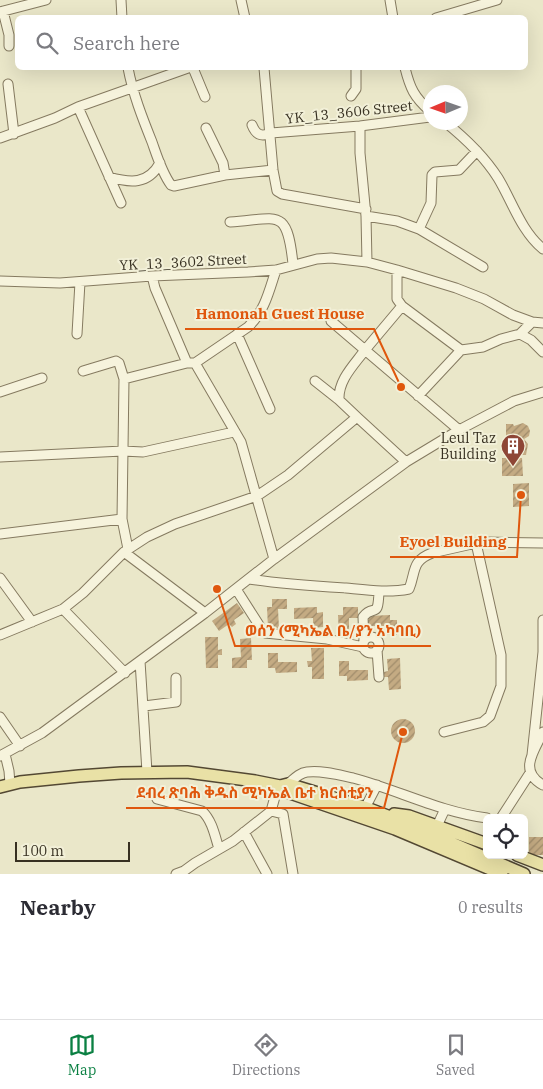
<!DOCTYPE html>
<meta charset="utf-8">
<style>
:root{--surface:#fff;--page:#f2f2f3;--text:#2b2b33;--muted:#7c7c81;--line:#e1e1e2;--accent:#0b8043}
body{margin:0;font-family:"IBM Plex Serif","Noto Sans Ethiopic",serif;background:var(--page);color:var(--text)}
.controls{position:absolute;right:15px;bottom:15px;display:grid;overflow:hidden;border-radius:8px;box-shadow:0 5px 20px #0002}
.controls button{width:45px;height:45px;display:grid;place-items:center;padding:0;border:0;border-bottom:1px solid var(--line);background:var(--surface);color:var(--text);font:25px sans-serif}
.compass{position:absolute;left:423px;top:85px;width:45px;height:45px;border-radius:50%;background:var(--surface);box-shadow:0 5px 20px #0002;rotate:268deg}
.scale{position:absolute;left:15px;bottom:12px;width:115px;box-sizing:border-box;padding-left:5px;border:2px solid #373021;border-top:0;font-size:14px;line-height:18px;white-space:nowrap;color:#373021;-webkit-text-stroke:4px #f2f0d8;paint-order:stroke}
.list{margin:0;padding:0;list-style:none}
h2{display:flex;justify-content:space-between;align-items:center;height:65px;margin:0;padding:0 20px;font-size:21px}
h2 small{font-size:16px;font-weight:400;color:var(--muted)}
.icon{flex:none;width:28px;height:28px;fill:none;stroke:currentColor;stroke-width:2;stroke-linecap:round;stroke-linejoin:round}
.map{position:relative;flex:none;width:543px;height:874px;overflow:hidden}
.search{position:absolute;background:var(--surface);box-shadow:0 5px 20px #0002;left:15px;right:15px;top:15px;height:55px;display:flex;align-items:center;gap:12px;box-sizing:border-box;padding:0 18px;border-radius:8px;color:var(--muted);font-size:19px}
.sheet{height:145px;background:var(--surface)}
nav{display:flex;justify-content:space-around;align-items:center;box-sizing:border-box;height:70px;border-top:1px solid var(--line);background:var(--surface);font-size:14px;color:var(--muted)}
nav a{display:grid;justify-items:center;gap:2px}
nav .on{color:var(--accent)}
.map>svg:first-child{display:block}
</style>
<div class="map">
<svg width="543" height="874" viewBox="0 0 543 874">
<defs>
<pattern id="building-hatch" width="6" height="6" patternUnits="userSpaceOnUse" patternTransform="scale(1.25)"><rect width="6" height="6" fill="#c4ab83"/><path d="M-1 1l2-2M0 6l6-6M5 7l2-2" fill="none" stroke="#a08c6b"/></pattern>
</defs>
<rect width="100%" height="100%" fill="#eae7c9"/>
<path fill="url(#building-hatch)" d="M523 423 528 426 530 431 529 436 524 439 528 444 526 455H513V444L506 438V424H513L514 426Z
M502 458H522L523 476H502Z
M529 483V506L513 507V484Z
M272 599H287V609H278L279 628 268 629 267 607H272Z
M237 603 244 613 234 620 236 624 232 627 229 624 219 631 212 621Z
M317 607V613L323 612V627L313 628V618L294 619V608Z
M343 607H358V618H349V636L339 637 338 615H343Z
M390 615V620H397V635H387V626H368V616Z
M205 637H218V650L222 649V655H218V668H206Z
M251 638 252 660H247V668H232V658L241 657 240 639Z
M311 648H324V679H312V667H308L307 661H312Z
M268 653H278V662H297V672L276 673 275 668H268Z
M400 658 401 689 389 690 388 677H384V672L388 671 387 659Z
M339 661H349V670H368V680L347 681V676H339Z
M391 731a12 12 0 1 1 24 0a12 12 0 1 1-24 0Z
M529 837H543V855H529Z"/>
<g fill="none" stroke-linecap="round" stroke-linejoin="round">
<defs>
<path id="minor" d="M121 0 122 18
M241 0 245 18
M390 0 393 18
M3 11 9 35V46
M0 12 46 0
M436 18 497 0
M128 68C133 94 142 117 152 142 157 156 162 173 171 185L174 186 225 175 273 170
M193 68 205 97
M264 68 273 170 277 191 282 194 366 209
M405 68C410 88 414 97 430 111
M8 84 14 134
M351 96 356 89V68
M78 107 121 203
M445 122C465 138 484 156 498 178 512 201 521 231 543 249
M252 125C256 135 261 137 271 133L360 126 430 117
M360 126V153L366 216 367 262
M206 128 223 163 225 175
M0 138 55 118 78 107 188 68
M109 177C130 183 148 185 160 163
M366 216 397 221 419 229 483 267
M230 222C278 219 287 206 293 264
M419 229 431 203 432 175 435 172 459 170 477 151
M397 270V299L402 306 365 350 459 430
M152 276 155 288 187 363H195
M0 281 60 283 152 276 248 272 276 270 317 259 331 258 367 262 397 270 456 288 484 299 513 315 532 322 543 323
M402 306 461 350 483 347 501 339 520 334 532 322
M331 321 365 350C354 365 338 380 339 400L357 417
M77 334 80 282
M237 334 270 409
M520 334 531 340 543 352
M83 371 116 361 119 363 124 379 122 519 128 549
M124 379 187 363
M315 381 339 400
M0 392 42 378
M418 396 461 350
M0 457 123 451 143 452 234 432
M0 534 122 519
M124 552 205 613
M274 559 241 442 195 363 248 327C265 311 269 291 276 270
M0 578 32 622
M249 579C281 584 314 586 346 588 367 590 389 593 409 589 416 572 411 561 432 553L472 544 486 542 543 543
M236 589 259 625 265 633 327 639 363 647
M63 609 125 673
M0 635 63 609 83 593 124 552 147 537 175 524 257 496 288 475 357 417 406 462
M363 645a8 8 0 1 1 16 0a8 8 0 1 1-16 0Z
M364 641 363 617C374 603 378 621 379 591
M377 650 379 677
M140 661 147 772
M144 706 176 702V678
M0 717 20 746
M444 732 483 722 490 716 501 686V655L476 543
M543 732C534 751 518 771 543 785
M5 754 9 771 10 784
M532 755 543 652V620
M0 756 42 733 205 613 274 559 406 462 459 430 514 401 543 392
M288 784C294 779 299 773 307 772 322 770 339 775 353 778 398 790 440 812 487 818
M278 786 271 811 283 814 293 874
M157 799 202 811C212 820 215 836 219 849
M363 812 377 785
M501 818 530 773
M437 826 445 809
M244 832 267 874
M176 874 184 871 195 863 233 841 271 811"/>
<path id="major" d="M280 786 287 792 395 829 502 874
M0 787 20 782 79 776 121 773 187 772 255 781 280 786 288 784 364 807 398 820 524 874
M394 814 409 816 487 844
M517 855 543 865"/>
</defs>
<use href="#minor" stroke="#857a60" stroke-width="11"/>
<use href="#major" stroke="#534833" stroke-width="14"/>
<use href="#minor" stroke="#f6f3dc" stroke-width="9"/>
<use href="#major" stroke="#e9e1a6" stroke-width="11"/>
</g>
<defs>
<symbol id="building-pin" viewBox="-11 -11 22 30"><path d="M0 17L-7.5 6A9.5 9.5 0 1 1 7.5 6Z" fill="#8e4636" stroke="#f2f0d8"/><path d="M-4-6H4V6H1V3H-1V6H-4ZM-2.5-4.3h1.7v1.8h-1.7ZM.8-4.3h1.7v1.8H.8ZM-2.5-1h1.7V.8h-1.7ZM.8-1h1.7V.8H.8Z" fill="#fff"/></symbol>
</defs>
<g fill-rule="evenodd">
<use href="#building-pin" x="499" y="432" width="28" height="38"/>
</g>
<g text-anchor="middle" dominant-baseline="central" stroke-width="4" stroke-linejoin="round" paint-order="stroke">
<g font-size="14" fill="#373021" stroke="#f2f0d8">
<text transform="translate(349 112) rotate(-6)">YK_13_3606 Street</text>
<text transform="translate(183 262) rotate(-3)">YK_13_3602 Street</text>
</g>
<g font-size="14" fill="#373021" stroke="#f2f0d8" text-anchor="end">
<text x="496" y="438">Leul Taz<tspan x="496" dy="16">Building</tspan></text>
</g>
</g>
<path fill="none" stroke="#df570d" stroke-width="2" d="M401 387L374 329H185M521 495L517 557H390M217 589L235 646H431M403 732L384 808H126"/>
<g fill="#df570d" stroke="#f2f0d8" stroke-width="2">
<circle cx="401" cy="387" r="5"/>
<circle cx="521" cy="495" r="5"/>
<circle cx="217" cy="589" r="5"/>
<circle cx="403" cy="732" r="5"/>
</g>
<g font-size="15" text-anchor="middle" font-weight="bold" fill="#df570d" stroke="#f2f0d8" stroke-width="4" stroke-linejoin="round" paint-order="stroke">
<text x="280" y="319">Hamonah Guest House</text>
<text x="453" y="547">Eyoel Building</text>
<text x="333" y="636">ወሰን (ሚካኤል ቤ/ያን አካባቢ)</text>
<text x="255" y="798">ደብረ ጽባሕ ቅዱስ ሚካኤል ቤተ ክርስቲያን</text>
</g>
</svg>
<div class="controls">
<button><svg class="icon" aria-label="locate" viewBox="0 0 24 24"><circle cx="12" cy="12" r="6"/><path d="M12 2v4M12 18v4M2 12h4M18 12h4"/></svg></button>
</div>
<svg class="compass" viewBox="-18 -18 36 36"><path d="M0-13l5 13h-10z" fill="#e53935"/><path d="M0 13l5-13h-10z" fill="#7c7c81"/></svg>
<div class="scale">100 m</div>
<div class="search"><svg class="icon" aria-label="search" viewBox="0 0 24 24"><circle cx="10" cy="10" r="6"/><path d="M15 15l6 6"/></svg>Search here</div>
</div>
<section class="sheet">
<h2>Nearby<small>0 results</small></h2>
<ul class="list">
</ul>
</section>
<nav>
<a class="on"><svg class="icon" aria-label="map" viewBox="0 0 24 24"><path d="M3 6l6-2 6 2 6-2v14l-6 2-6-2-6 2zM9 4v14M15 6v14"/></svg>Map</a>
<a><svg class="icon" aria-label="directions" viewBox="0 0 24 24"><path d="M12 3l9 9-9 9-9-9zM9 14v-3h6M13 9l2 2-2 2"/></svg>Directions</a>
<a><svg class="icon" aria-label="saved" viewBox="0 0 24 24"><path d="M7 4h10v16l-5-4-5 4z"/></svg>Saved</a>
</nav>
